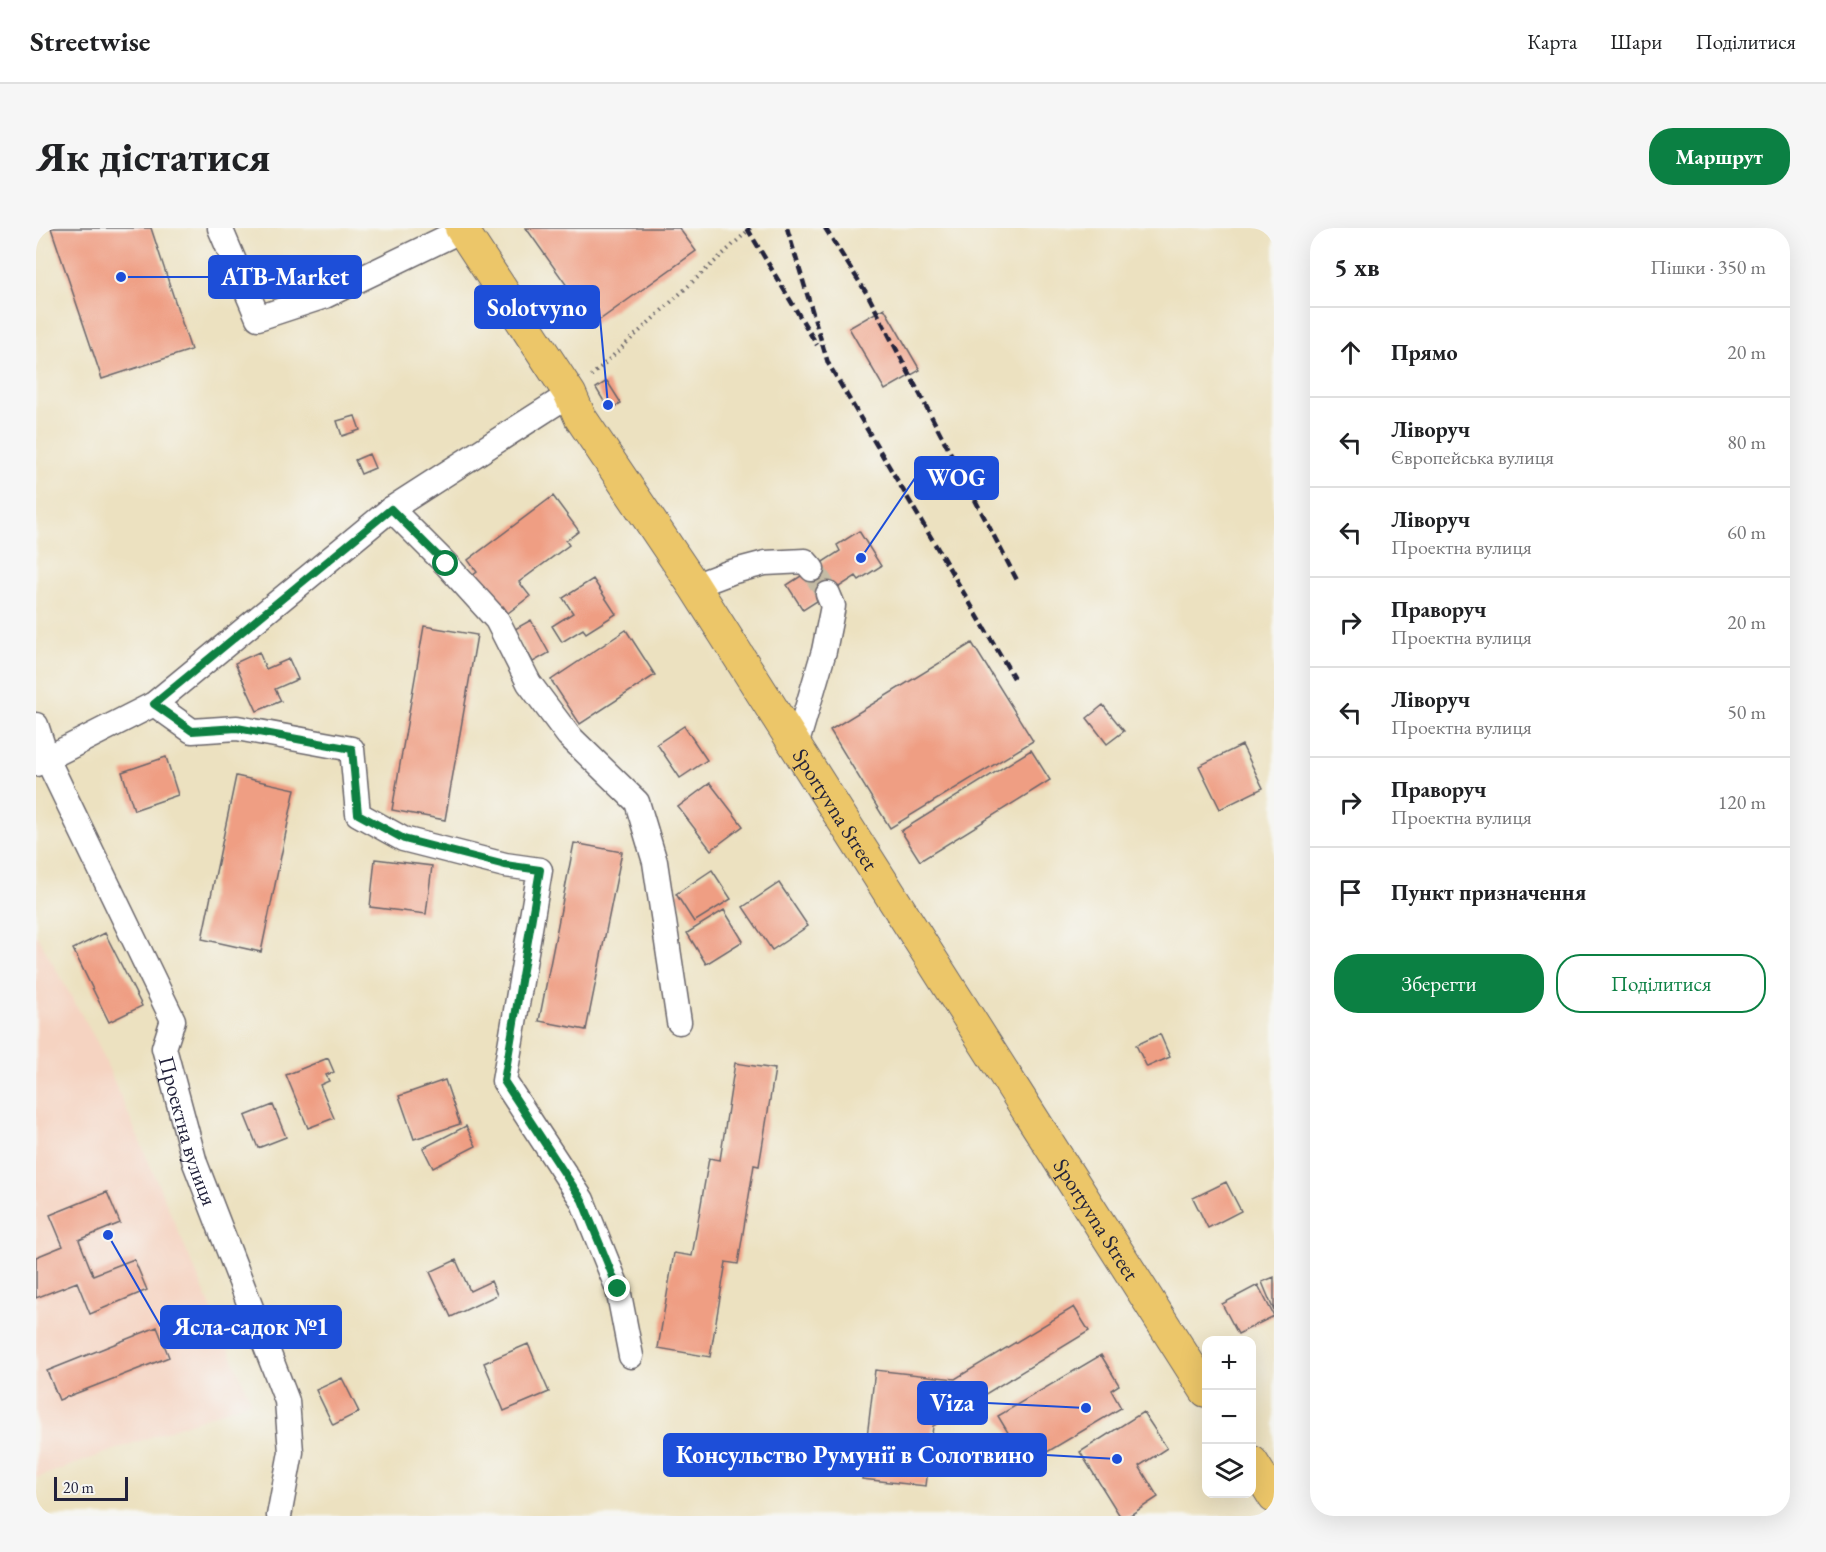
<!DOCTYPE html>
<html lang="uk">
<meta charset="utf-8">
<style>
:root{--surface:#fff;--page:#f6f6f6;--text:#202124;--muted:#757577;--line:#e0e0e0;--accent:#0b8043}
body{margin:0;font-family:"EB Garamond",serif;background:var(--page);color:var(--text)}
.controls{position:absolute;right:18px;bottom:18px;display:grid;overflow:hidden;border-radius:12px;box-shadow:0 6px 24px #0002}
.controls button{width:54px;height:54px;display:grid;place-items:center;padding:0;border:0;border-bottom:2px solid var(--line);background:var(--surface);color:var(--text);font:30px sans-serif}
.scale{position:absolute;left:18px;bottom:15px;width:74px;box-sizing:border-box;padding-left:6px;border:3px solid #22223b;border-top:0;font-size:16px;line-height:21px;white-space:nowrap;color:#22223b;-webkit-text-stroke:4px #f6f6f2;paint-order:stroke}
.stop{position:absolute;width:18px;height:18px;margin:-14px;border:4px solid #0b8043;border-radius:50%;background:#fff}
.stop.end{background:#0b8043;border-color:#fff;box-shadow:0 2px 6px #0008}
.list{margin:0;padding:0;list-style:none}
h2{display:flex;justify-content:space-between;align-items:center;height:78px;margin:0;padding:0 24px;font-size:26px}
h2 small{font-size:20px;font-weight:400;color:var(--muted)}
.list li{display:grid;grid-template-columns:39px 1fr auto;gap:18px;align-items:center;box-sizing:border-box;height:90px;padding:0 24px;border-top:2px solid var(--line)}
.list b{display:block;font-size:22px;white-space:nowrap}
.list p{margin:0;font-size:20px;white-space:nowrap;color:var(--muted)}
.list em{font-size:20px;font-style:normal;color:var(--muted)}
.actions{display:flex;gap:12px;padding:18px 24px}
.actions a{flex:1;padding:14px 0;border:2px solid var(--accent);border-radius:24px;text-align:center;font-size:21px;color:var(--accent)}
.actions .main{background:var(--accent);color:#fff}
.icon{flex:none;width:33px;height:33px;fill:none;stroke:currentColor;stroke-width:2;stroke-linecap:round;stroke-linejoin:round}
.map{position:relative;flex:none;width:1238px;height:1288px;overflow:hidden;border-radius:24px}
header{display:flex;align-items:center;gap:36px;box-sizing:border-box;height:84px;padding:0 30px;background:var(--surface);border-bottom:2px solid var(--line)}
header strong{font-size:28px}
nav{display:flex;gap:33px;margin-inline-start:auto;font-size:21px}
.intro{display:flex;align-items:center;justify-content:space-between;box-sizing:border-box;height:144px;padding:0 36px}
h1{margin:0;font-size:42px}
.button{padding:15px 27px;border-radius:24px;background:var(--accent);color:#fff;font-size:21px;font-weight:700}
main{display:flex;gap:36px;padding:0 36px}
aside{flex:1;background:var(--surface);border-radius:24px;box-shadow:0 6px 24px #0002}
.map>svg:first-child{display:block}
</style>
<header>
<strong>Streetwise</strong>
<nav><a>Карта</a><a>Шари</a><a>Поділитися</a></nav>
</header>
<div class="intro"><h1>Як дістатися</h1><a class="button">Маршрут</a></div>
<main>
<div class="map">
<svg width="1238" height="1288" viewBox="0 0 1238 1288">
<rect width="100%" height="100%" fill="#f6f6f2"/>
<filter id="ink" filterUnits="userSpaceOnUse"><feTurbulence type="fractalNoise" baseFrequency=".0167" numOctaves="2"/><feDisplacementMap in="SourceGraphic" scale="12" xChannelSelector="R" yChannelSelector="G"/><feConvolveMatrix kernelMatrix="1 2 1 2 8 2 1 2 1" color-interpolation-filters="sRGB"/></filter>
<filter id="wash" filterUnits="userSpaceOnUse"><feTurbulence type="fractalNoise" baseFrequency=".008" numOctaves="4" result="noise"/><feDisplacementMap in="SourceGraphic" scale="24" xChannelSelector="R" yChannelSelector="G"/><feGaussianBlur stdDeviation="1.35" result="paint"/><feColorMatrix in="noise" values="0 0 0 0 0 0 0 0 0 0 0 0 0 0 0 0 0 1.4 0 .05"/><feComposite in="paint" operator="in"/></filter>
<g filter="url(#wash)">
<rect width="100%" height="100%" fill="#ece1c0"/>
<path fill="#f5d3c1" d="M0 706 62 816 215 1173 0 1250Z"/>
<g id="blocks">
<path fill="#ef9e83" d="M15 0H115L155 122 66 151Z
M490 0H643L660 23 558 96Z
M848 80 884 142 849 162 813 100Z
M571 153 585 175 573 182 560 160Z
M319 188 324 202 306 208 301 193Z
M333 226 339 240 325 246 319 232Z
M517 268 543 303 530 313 533 317 483 354 494 368 472 385 467 378 457 384 432 351 441 344 432 332Z
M823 303 845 338 823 352 820 348 767 382 751 357 804 323 801 317Z
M557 351 580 386 550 405 547 401 526 414 516 398 537 385 527 370Z
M495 392 513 425 497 434 479 401Z
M388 398 441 407 409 592 356 582Z
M590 402 619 447 544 496 515 452Z
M936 415 997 513 854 600 794 502Z
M223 424 230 441 253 431 262 451 239 461 245 473 221 483 199 435Z
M1067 477 1088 503 1071 516 1051 490Z
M648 498 671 532 644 550 621 516Z
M1206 517 1227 560 1184 581 1163 538Z
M995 522 1014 552 884 633 865 603Z
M130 529 142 567 98 582 86 544Z
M200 548 259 561 225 724 166 711Z
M674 555 707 598 675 622 642 579Z
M538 615 586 624 550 802 503 793Z
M339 631 396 638 390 686 334 679Z
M676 642 695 671 658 694 640 666Z
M743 655 772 698 736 722 707 679Z
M688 682 707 713 670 736 651 705Z
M69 705 106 778 73 794 37 721Z
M1124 806 1134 829 1111 839 1100 817Z
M292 830 298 844 290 847 293 853 284 857 298 890 272 900 250 847Z
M699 835 739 841 723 938 718 937 702 1036 690 1034 674 1129 622 1120 638 1025 656 1028 673 930 684 932Z
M409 852 424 896 378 911 363 868Z
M237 877 250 909 222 920 209 888Z
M430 898 440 918 397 940 387 920Z
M1190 954 1205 983 1172 1000 1157 970Z
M71 964 84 995 43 1012 57 1047 98 1031 111 1062 54 1086 41 1054 0 1070V1029L27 1018 14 987Z
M420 1032 434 1063 455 1053 461 1067 415 1089 394 1044Z
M1238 1049V1083L1226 1054Z
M1222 1057 1238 1088 1202 1106 1186 1076Z
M1038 1079 1053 1103 897 1198 890 1258 826 1251 839 1142 919 1151Z
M121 1099 133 1129 23 1172 11 1143Z
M492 1116 513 1164 468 1183 448 1135Z
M1065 1127 1083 1157 1075 1162 1085 1180 991 1236 962 1188Z
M306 1150 323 1184 297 1197 280 1162Z
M1107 1184 1131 1220 1103 1238 1122 1269 1093 1288H1084L1044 1224Z"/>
</g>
</g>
<g filter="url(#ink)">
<use href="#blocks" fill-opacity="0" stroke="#69656a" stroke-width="1.5"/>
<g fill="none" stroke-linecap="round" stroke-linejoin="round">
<path stroke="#c4bba5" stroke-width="24" stroke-dasharray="24 12" stroke-linecap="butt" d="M776 341 792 366"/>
<defs>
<g id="minor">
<path d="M184 0 222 90 289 68 426 2"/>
<path d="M355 281 410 336 461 392 493 455 532 507 601 574 619 634 643 794"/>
<path d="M658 358 695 344 729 335 769 333 776 341"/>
<path d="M118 476 156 503 201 500 316 521 322 586 367 611 469 637 504 642 468 853 546 972 582 1061 595 1128"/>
<path id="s1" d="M0 497 11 531 137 792 128 820 159 935 251 1173 255 1224 243 1288"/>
<path d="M760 518 788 423 797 378 792 366"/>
<path d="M0 536 118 476 355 281 534 166"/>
</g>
<g id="major">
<path id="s2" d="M425 0 534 166 544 189 658 358 1170 1163"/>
<path d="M1216 1234 1238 1269"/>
</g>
</defs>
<use href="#minor" stroke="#69656a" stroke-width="27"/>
<use href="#major" stroke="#69656a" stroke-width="34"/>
<path stroke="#69656a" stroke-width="4" stroke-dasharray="1.5 4.5" stroke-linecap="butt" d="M555 148 715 0"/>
<use href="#minor" stroke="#fff" stroke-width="24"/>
<use href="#major" stroke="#ecc669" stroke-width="32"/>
<path stroke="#22223b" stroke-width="4.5" stroke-dasharray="9 4.5" stroke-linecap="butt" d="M711 0 781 117
M751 0 792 135 978 450
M789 0 833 69 982 354"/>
</g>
</g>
<g fill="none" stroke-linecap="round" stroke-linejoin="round" filter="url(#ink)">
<path stroke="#0b8043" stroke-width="8" d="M410 336 355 281 118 476 156 503 201 500 316 521 322 586 368 611 469 637 504 642 468 853 546 972 582 1061"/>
</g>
<g text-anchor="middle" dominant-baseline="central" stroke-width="4.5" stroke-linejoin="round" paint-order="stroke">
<g font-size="22" fill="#22223b" stroke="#f6f6f2">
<text stroke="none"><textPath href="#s2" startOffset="692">Sportyvna Street</textPath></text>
<text stroke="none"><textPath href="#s1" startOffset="441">Проектна вулиця</textPath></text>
<text stroke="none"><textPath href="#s2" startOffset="1178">Sportyvna Street</textPath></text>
</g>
</g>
<path fill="none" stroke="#1d4ed8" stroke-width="2" d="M85 49L173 49M572 177L563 79M825 330L879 250M72 1007L125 1099M1050 1180L951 1175M1081 1231L1010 1227"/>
<g fill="#1d4ed8" stroke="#f6f6f2" stroke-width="2">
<circle cx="85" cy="49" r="6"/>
<circle cx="572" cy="177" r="6"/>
<circle cx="825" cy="330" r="6"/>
<circle cx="72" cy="1007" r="6"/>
<circle cx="1050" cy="1180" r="6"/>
<circle cx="1081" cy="1231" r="6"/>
</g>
<g fill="#1d4ed8" stroke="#1d4ed8" stroke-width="2">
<rect x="173" y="28" width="152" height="42" rx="6"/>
<rect x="439" y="58" width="124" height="42" rx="6"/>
<rect x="879" y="229" width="83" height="42" rx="6"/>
<rect x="125" y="1078" width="180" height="42" rx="6"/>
<rect x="882" y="1154" width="69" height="42" rx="6"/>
<rect x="628" y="1206" width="382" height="42" rx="6"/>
</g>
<g font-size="24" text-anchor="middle" font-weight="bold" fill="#fff">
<text x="249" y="57">ATB-Market</text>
<text x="501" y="88">Solotvyno</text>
<text x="920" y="258">WOG</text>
<text x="215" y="1107">Ясла-садок №1</text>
<text x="916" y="1183">Viza</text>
<text x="819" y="1235">Консульство Румунії в Солотвино</text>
</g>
</svg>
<div class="controls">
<button>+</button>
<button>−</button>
<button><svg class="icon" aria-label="layers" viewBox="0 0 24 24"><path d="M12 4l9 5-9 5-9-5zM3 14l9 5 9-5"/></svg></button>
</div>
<div class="scale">20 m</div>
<div class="stop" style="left:410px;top:336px"></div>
<div class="stop end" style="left:582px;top:1061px"></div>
</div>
<aside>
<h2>5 хв<small>Пішки · 350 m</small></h2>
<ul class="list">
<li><svg class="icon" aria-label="ahead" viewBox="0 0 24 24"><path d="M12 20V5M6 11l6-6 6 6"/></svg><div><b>Прямо</b></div><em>20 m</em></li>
<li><svg class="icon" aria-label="left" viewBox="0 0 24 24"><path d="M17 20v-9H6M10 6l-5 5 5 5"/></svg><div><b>Ліворуч</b><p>Європейська вулиця</p></div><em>80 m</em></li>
<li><svg class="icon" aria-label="left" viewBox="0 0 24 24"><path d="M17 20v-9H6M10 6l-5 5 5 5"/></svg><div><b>Ліворуч</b><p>Проектна вулиця</p></div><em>60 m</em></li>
<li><svg class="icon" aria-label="right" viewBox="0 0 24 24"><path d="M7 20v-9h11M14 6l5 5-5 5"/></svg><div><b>Праворуч</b><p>Проектна вулиця</p></div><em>20 m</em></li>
<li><svg class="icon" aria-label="left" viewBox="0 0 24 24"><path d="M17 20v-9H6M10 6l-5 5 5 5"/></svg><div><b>Ліворуч</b><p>Проектна вулиця</p></div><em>50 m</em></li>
<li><svg class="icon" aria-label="right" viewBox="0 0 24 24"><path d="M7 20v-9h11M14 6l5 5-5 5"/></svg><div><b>Праворуч</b><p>Проектна вулиця</p></div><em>120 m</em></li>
<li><svg class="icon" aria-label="arrive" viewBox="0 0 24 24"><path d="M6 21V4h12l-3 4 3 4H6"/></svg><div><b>Пункт призначення</b></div></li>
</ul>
<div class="actions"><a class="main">Зберегти</a><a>Поділитися</a></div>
</aside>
</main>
